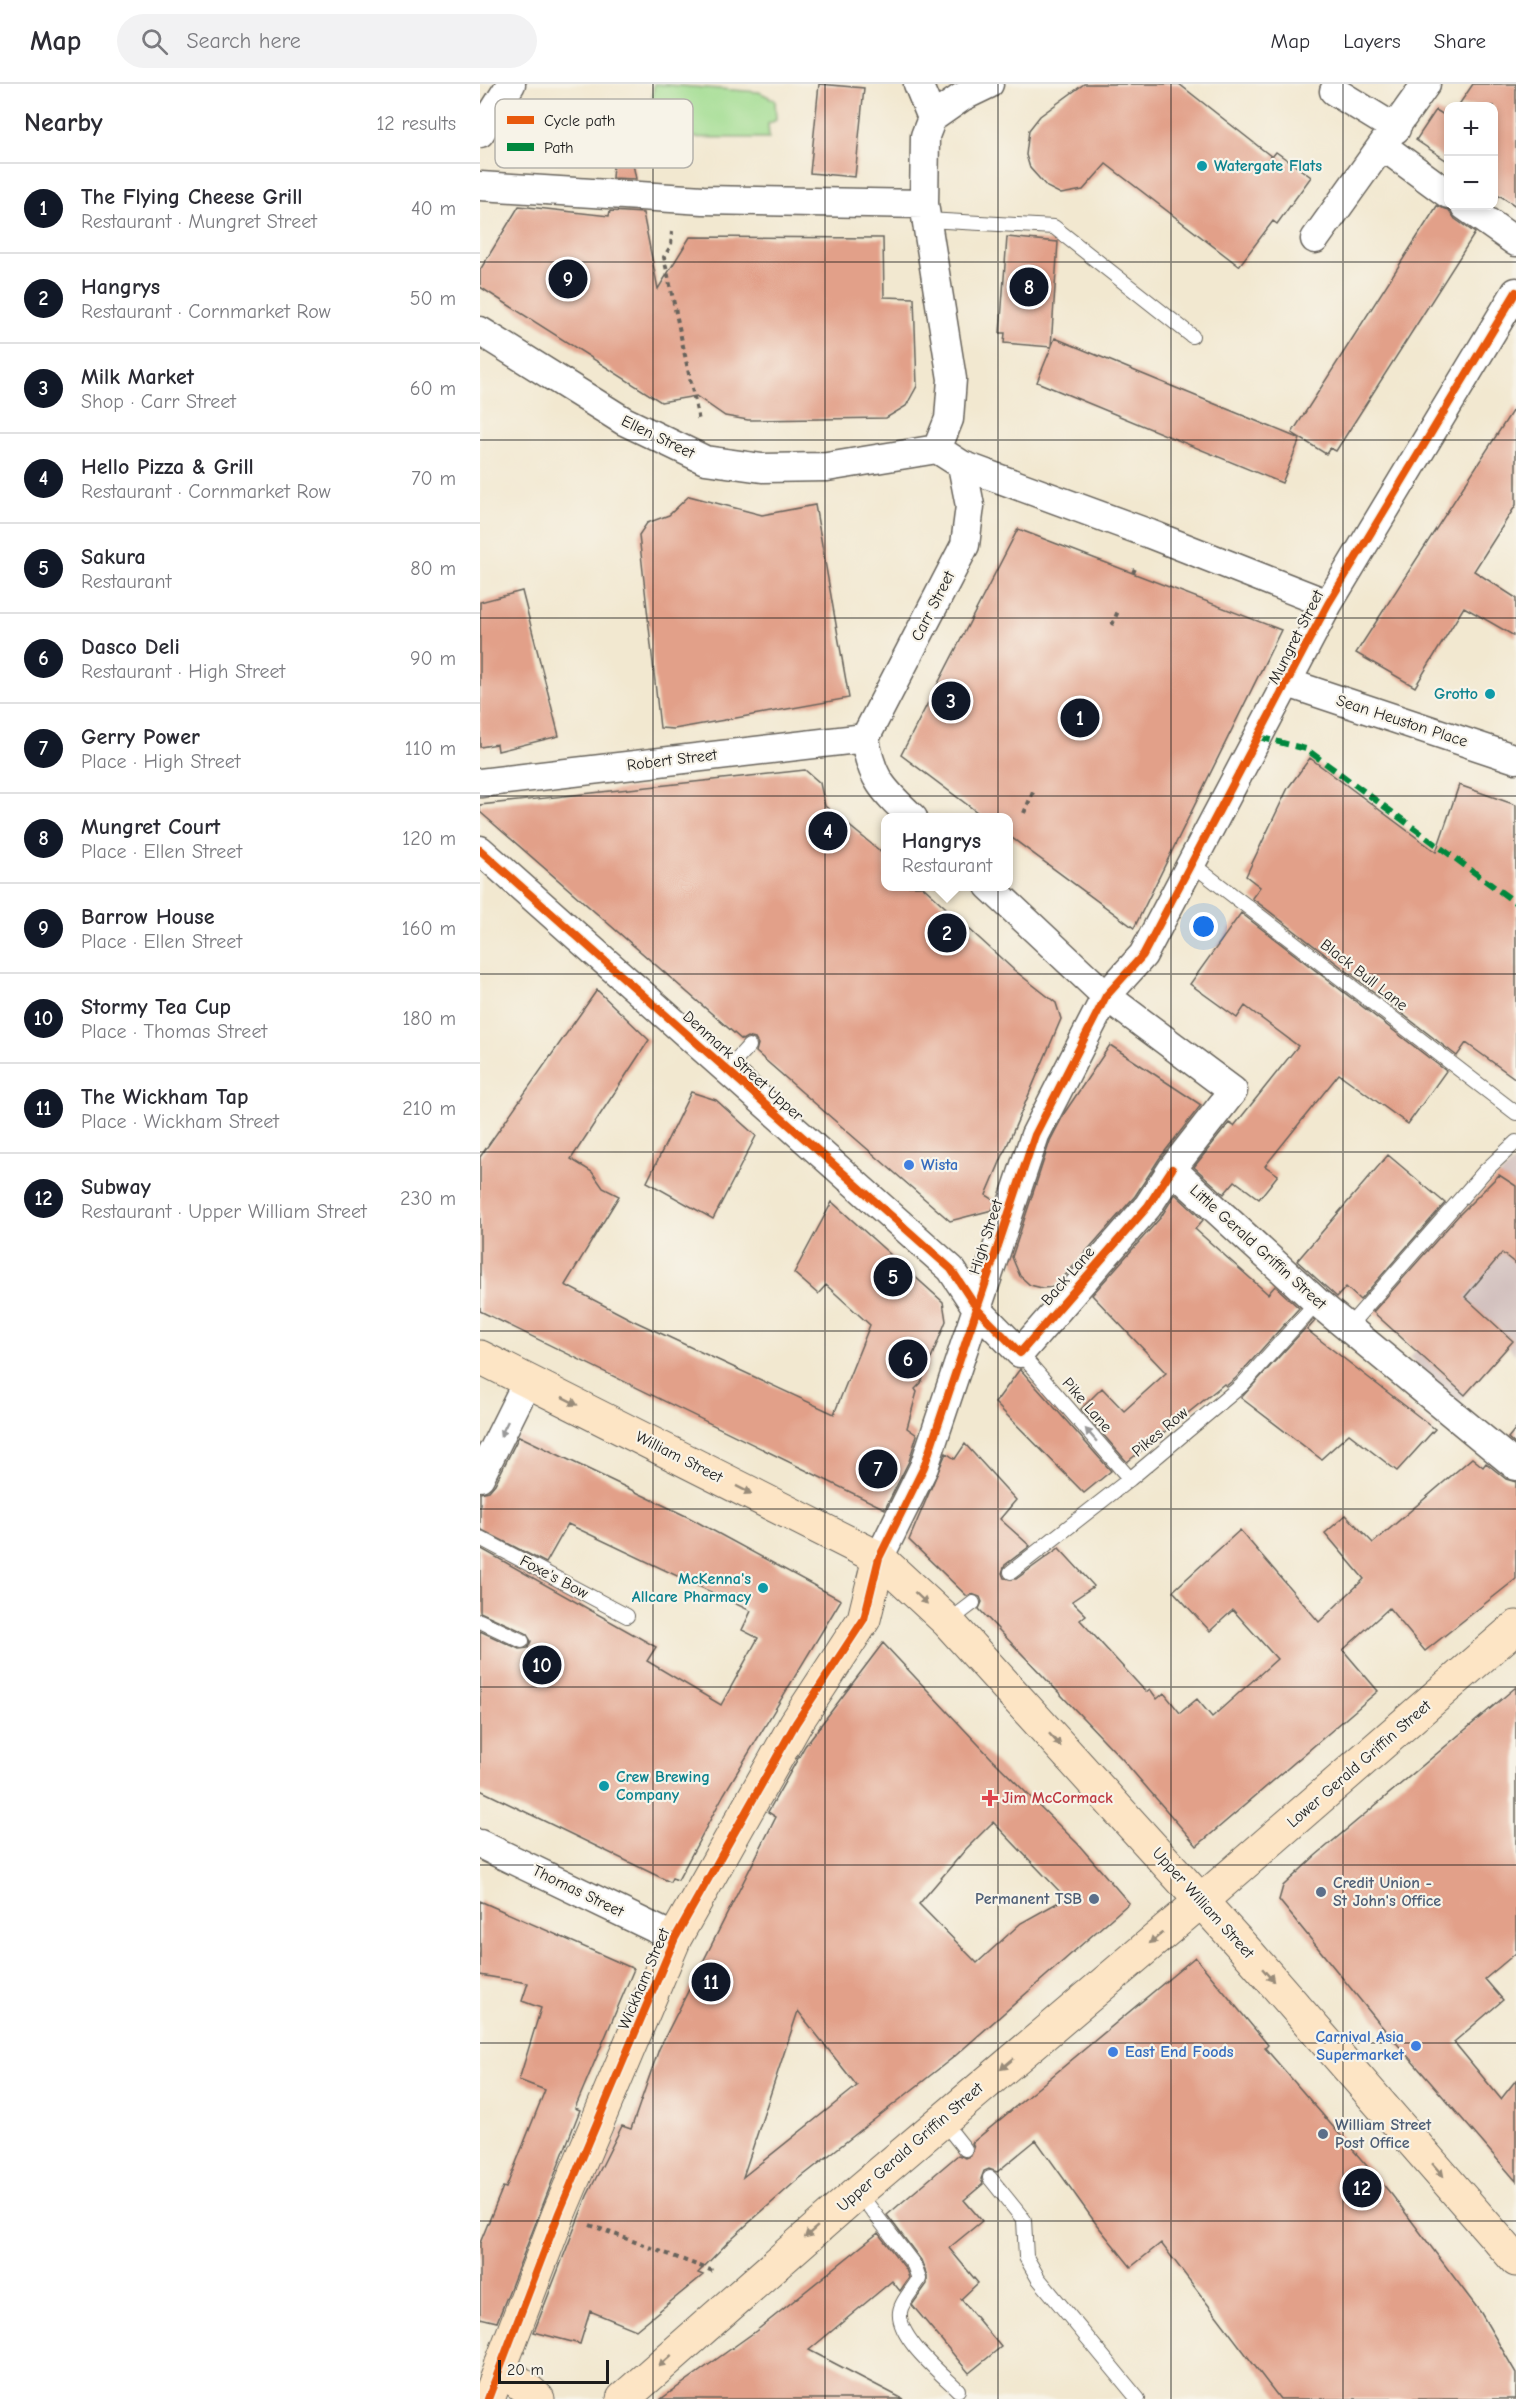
<!DOCTYPE html>
<meta charset="utf-8">
<style>
:root{--surface:#fff;--page:#f2f2f3;--text:#2b2b33;--muted:#7c7c81;--line:#e1e1e2;--accent:#111827}
body{margin:0;font-family:"Comic Neue",sans-serif;background:var(--page);color:var(--text)}
.controls{position:absolute;right:18px;top:18px;display:grid;overflow:hidden;border-radius:12px;box-shadow:0 3px 9px #0003}
.controls button{width:54px;height:54px;display:grid;place-items:center;padding:0;border:0;border-bottom:2px solid var(--line);background:var(--surface);color:var(--text);font:30px sans-serif}
.scale{position:absolute;left:18px;bottom:15px;width:111px;box-sizing:border-box;padding-left:6px;border:3px solid #1c1c1c;border-top:0;font-size:16px;line-height:21px;white-space:nowrap;color:#1c1c1c;-webkit-text-stroke:4px #f7f3e8;paint-order:stroke}
.you{position:absolute;left:724px;top:843px;width:21px;height:21px;margin:-15px;border:4px solid #fff;border-radius:50%;background:#1a73e8;box-shadow:0 0 0 9px #1a73e833}
.badge{display:grid;place-items:center;width:39px;height:39px;border-radius:50%;background:var(--accent);color:#fff;font-size:20px;font-weight:700}
.pin{position:absolute;translate:-50% -50%;border:3px solid #fff;box-shadow:0 2px 6px #0006}
.popup{position:absolute;left:401px;top:729px;width:132px;height:78px;box-sizing:border-box;display:grid;place-content:center;border-radius:12px;background:var(--surface);filter:drop-shadow(0 2px 4px #0005);font-size:20px;white-space:nowrap;color:var(--muted)}
.popup b{font-size:22px;color:var(--text)}
.popup::after{content:'';position:absolute;left:50%;top:100%;margin-left:-12px;border:12px solid transparent;border-top-color:var(--surface)}
.list{margin:0;padding:0;list-style:none}
h2{display:flex;justify-content:space-between;align-items:center;height:78px;margin:0;padding:0 24px;font-size:26px}
h2 small{font-size:20px;font-weight:400;color:var(--muted)}
.list li{display:grid;grid-template-columns:39px 1fr auto;gap:18px;align-items:center;box-sizing:border-box;height:90px;padding:0 24px;border-top:2px solid var(--line)}
.list b{display:block;font-size:22px;white-space:nowrap}
.list p{margin:0;font-size:20px;white-space:nowrap;color:var(--muted)}
.list em{font-size:20px;font-style:normal;color:var(--muted)}
.icon{flex:none;width:33px;height:33px;fill:none;stroke:currentColor;stroke-width:2;stroke-linecap:round;stroke-linejoin:round}
.map{position:relative;flex:none;width:1036px;height:2315px;overflow:hidden}
header{display:flex;align-items:center;gap:36px;box-sizing:border-box;height:84px;padding:0 30px;background:var(--surface);border-bottom:2px solid var(--line)}
header strong{font-size:28px}
nav{display:flex;gap:33px;margin-inline-start:auto;font-size:21px}
.search{width:420px;height:54px;background:var(--page);display:flex;align-items:center;gap:15px;box-sizing:border-box;padding:0 21px;border-radius:33px;color:var(--muted);font-size:22px}
main{display:flex}
aside{flex:1;background:var(--surface)}
.map>svg:first-child{display:block}
</style>
<header>
<strong>Map</strong>
<div class="search"><svg class="icon" aria-label="search" viewBox="0 0 24 24"><circle cx="10" cy="10" r="6"/><path d="M15 15l6 6"/></svg>Search here</div>
<nav><a>Map</a><a>Layers</a><a>Share</a></nav>
</header>
<main>
<aside>
<h2>Nearby<small>12 results</small></h2>
<ul class="list">
<li><span class="badge">1</span><div><b>The Flying Cheese Grill</b><p>Restaurant · Mungret Street</p></div><em>40 m</em></li>
<li><span class="badge">2</span><div><b>Hangrys</b><p>Restaurant · Cornmarket Row</p></div><em>50 m</em></li>
<li><span class="badge">3</span><div><b>Milk Market</b><p>Shop · Carr Street</p></div><em>60 m</em></li>
<li><span class="badge">4</span><div><b>Hello Pizza &amp; Grill</b><p>Restaurant · Cornmarket Row</p></div><em>70 m</em></li>
<li><span class="badge">5</span><div><b>Sakura</b><p>Restaurant</p></div><em>80 m</em></li>
<li><span class="badge">6</span><div><b>Dasco Deli</b><p>Restaurant · High Street</p></div><em>90 m</em></li>
<li><span class="badge">7</span><div><b>Gerry Power</b><p>Place · High Street</p></div><em>110 m</em></li>
<li><span class="badge">8</span><div><b>Mungret Court</b><p>Place · Ellen Street</p></div><em>120 m</em></li>
<li><span class="badge">9</span><div><b>Barrow House</b><p>Place · Ellen Street</p></div><em>160 m</em></li>
<li><span class="badge">10</span><div><b>Stormy Tea Cup</b><p>Place · Thomas Street</p></div><em>180 m</em></li>
<li><span class="badge">11</span><div><b>The Wickham Tap</b><p>Place · Wickham Street</p></div><em>210 m</em></li>
<li><span class="badge">12</span><div><b>Subway</b><p>Restaurant · Upper William Street</p></div><em>230 m</em></li>
</ul>
</aside>
<div class="map">
<svg width="1036" height="2315" viewBox="0 0 1036 2315">
<rect width="100%" height="100%" fill="#f7f3e8"/>
<filter id="ink" filterUnits="userSpaceOnUse"><feTurbulence type="fractalNoise" baseFrequency=".0167" numOctaves="2"/><feDisplacementMap in="SourceGraphic" scale="12" xChannelSelector="R" yChannelSelector="G"/><feConvolveMatrix kernelMatrix="1 2 1 2 8 2 1 2 1" color-interpolation-filters="sRGB"/></filter>
<filter id="wash" filterUnits="userSpaceOnUse"><feTurbulence type="fractalNoise" baseFrequency=".008" numOctaves="4" result="noise"/><feDisplacementMap in="SourceGraphic" scale="24" xChannelSelector="R" yChannelSelector="G"/><feGaussianBlur stdDeviation="1.35" result="paint"/><feColorMatrix in="noise" values="0 0 0 0 0 0 0 0 0 0 0 0 0 0 0 0 0 1.4 0 .05"/><feComposite in="paint" operator="in"/></filter>
<g filter="url(#wash)">
<rect width="100%" height="100%" fill="#f2e8d0"/>
<path fill="#d1bfbd" d="M1036 1076V1271L1025 1260 1008 1285 978 1319 929 1274 936 1266 932 1189 998 1112Z"/>
<path fill="#a1dd91" stroke="#5e7c56" stroke-width="1.5" d="M174 0 279 8 295 16 296 36 288 40 289 54 146 53 164 24 180 28 182 23 172 17Z"/>
<g id="blocks">
<path fill="#e2a089" fill-rule="evenodd" d="M339 0 384 4 375 93 330 89Z
M604 0H699L792 73 796 68 831 93 797 140 793 137 759 182 626 80 603 106 581 110 567 103 550 84 546 71 549 46 560 32Z
M993 0H1036V122L1019 111 1014 120V22H978Z
M956 26 969 34V78L936 56Z
M145 40 156 95 132 94 136 41Z
M39 122 129 132 130 127 163 129 178 205 210 153 403 154 404 213 434 214 437 302 426 322 406 334 268 336 245 332 216 312 181 318 0 203V186Z
M957 122 969 126 975 135 995 149 856 367 850 364 846 370 812 349Z
M527 153 578 158 571 263 524 259 525 249H520Z
M575 254 820 355 802 399 557 298Z
M1036 321V421L994 487 1036 514V553L984 523 935 603 876 569Z
M209 412 282 431 335 421 369 614 194 645 180 644 159 451 167 439 189 431Z
M538 445 801 546 654 844 528 751V734H505L421 671Z
M42 507 79 652 18 667 17 660 0 663V518Z
M830 674 956 768 979 701 1036 721V995L986 959 977 972 772 814 780 803 766 792 808 704Z
M325 686 340 699 345 722 405 771V802H442L534 886 576 919 581 935 506 1111 516 1117 512 1126 470 1137 276 968 278 960 275 955 267 953 262 956 0 728V721Z
M761 829 966 987 928 1040 859 990 785 1082 798 1091 779 1115 755 1097 744 1110 714 1083 749 1039 754 1042 818 962 765 922 757 934 710 900Z
M117 906 169 956 91 1075 112 1088 123 1104 139 1112 85 1201 152 1236 354 1330 390 1241 346 1201 338 1210 314 1189 352 1118 463 1218 466 1237 441 1299 435 1305 437 1308 427 1344 437 1351 429 1377 405 1425 0 1227V1073Z
M630 961 721 1021 679 1075 655 1112 575 1203 562 1204 550 1201 540 1192 532 1173 570 1057 585 1028Z
M211 1008 236 1016 276 1052 233 1135 167 1098Z
M908 1071 965 1119 880 1216 866 1203 857 1213 817 1177Z
M1019 1091 1036 1102V1180L1022 1169 985 1213 1033 1257 985 1311 893 1228 979 1131Z
M695 1110 723 1136 715 1145 788 1210 795 1202 819 1224 756 1294 746 1302 744 1300 647 1378 601 1325 622 1304 644 1327 686 1289 612 1211 681 1133Z
M833 1236 835 1237 827 1246 955 1345 917 1387 869 1350 841 1375 761 1314Z
M540 1285 631 1387 604 1409 515 1319Z
M1036 1344V1361L1028 1354Z
M39 1352 208 1433 361 1516 244 1710 198 1796 192 1794 190 1798 0 1706V1547L39 1565 48 1564 51 1557 46 1549 0 1528V1464L176 1563 167 1577 241 1621 278 1554 262 1546 271 1527 88 1440 66 1479 0 1445V1409L9 1407 15 1400Z
M485 1360 536 1416 520 1435 550 1462 525 1481 522 1489 524 1494 536 1495 579 1464 614 1502 592 1517 606 1531 600 1536 666 1608 670 1605 677 1615 684 1609 700 1629 717 1615 732 1633 797 1575 753 1526 730 1547 693 1507 760 1446 839 1538 884 1495 845 1449 866 1431 893 1459 992 1374 1003 1383 1006 1379 1026 1395 1036 1398V1495L945 1567 909 1524 863 1566 898 1607 717 1762 643 1676 499 1525 502 1518 500 1513 492 1510 487 1512 429 1456 466 1369 475 1375Z
M403 1559 513 1676 598 1760 649 1819 475 1972 315 2098 253 2153 218 2189 223 2191 156 2246 110 2227 100 2260 54 2248 107 2112 142 2042 151 2045 179 1965 296 1733 288 1728 325 1662ZM513 1738 586 1814 541 1839 497 1879 439 1820 486 1765ZM318 1927 377 2002 263 2093Z
M1036 1603V1869L1005 1895 1023 1916 974 1958 1021 2015 1036 1996V2097L899 1939 799 1816 803 1802 835 1772Z
M0 1817 154 1885 95 2024 100 2026 17 2238 0 2234V2159L23 2103 26 2104 65 2006 39 1996 61 1924 42 1917 48 1899 0 1891Z
M715 1873 788 1961 785 1964 912 2111 1001 2229 1036 2289V2315H800L681 2159 651 2183 617 2141 556 2056 517 2088 509 2085 504 2087 501 2095 503 2100 484 2116 502 2137 469 2164 498 2199 481 2215 521 2263 489 2289 432 2221 447 2200V2192L441 2176 407 2131 478 2071 486 2074 491 2072 494 2064 492 2059Z
M398 2149 426 2185 429 2194 420 2207 412 2197 329 2266 423 2315H181L276 2247Z"/>
</g>
</g>
<g filter="url(#ink)">
<use href="#blocks" fill-opacity="0" stroke="#67635b" stroke-width="1.5"/>
<g fill="none" stroke-linecap="round" stroke-linejoin="round">
<defs>
<path id="service" d="M447 136 574 143 712 252
M712 780 1036 1029
M247 986 269 962
M868 1243 1005 1087 1036 1058
M540 1269 650 1395
M0 1454 147 1532
M531 1488 650 1395 762 1301 837 1218
M0 1537 42 1557
M468 1538 493 1519
M462 2036 485 2065
M510 2094 544 2136 546 2173 558 2194 658 2315
M378 2108 434 2181 439 2195C434 2204 421 2218 420 2228 417 2254 461 2289 478 2306"/>
<path id="minor" d="M438 0 452 34 445 52 444 120 472 295 469 335 457 365
M854 7 916 45
M452 34 482 13 509 0
M0 49 31 0
M904 63 968 110
M0 102 223 116 444 120
M985 122 1036 158
M835 155 946 0
M0 247 144 337 225 376 282 384 347 383 457 365 482 381 670 450 848 520
M808 599 1036 675
M385 654 485 461 490 422 482 381
M385 654C391 695 404 707 433 734
M0 699 385 654
M0 766 471 1185 498 1226 540 1269 668 1122 692 1085
M509 802 626 912 753 1007 692 1085 837 1218 1036 1382
M0 1393 48 1296
M399 1474 444 1383 555 1051 626 912 663 871 848 520 1036 208
M0 1760 195 1854"/>
<path id="secondary" d="M0 1273 399 1474 468 1538 770 1871 1036 2176
M20 2282 58 2315
M8 2315 79 2129 195 1854 316 1639 384 1535 399 1474
M143 2315 378 2108 721 1817 1036 1543"/>
</defs>
<use href="#service" stroke="#67635b" stroke-width="16"/>
<use href="#minor" stroke="#67635b" stroke-width="31"/>
<use href="#secondary" stroke="#67635b" stroke-width="35"/>
<path stroke="#67635b" stroke-width="4" stroke-dasharray="4.5 4.5" stroke-linecap="butt" d="M192 147 191 162 184 173 219 337
M653 489 656 482
M632 541 638 527
M544 729 554 706
M528 755 530 752
M110 2141 233 2187"/>
<use href="#service" stroke="#fff" stroke-width="14"/>
<use href="#minor" stroke="#fff" stroke-width="28"/>
<use href="#secondary" stroke="#fde5c5" stroke-width="33"/>
<path stroke="#00873e" stroke-width="6" stroke-dasharray="12 6" stroke-linecap="butt" d="M779 653 826 665 1036 819"/>
<defs>
<path id="cycleway" d="M0 766 471 1185 498 1226 540 1269 668 1122 692 1085
M8 2315 79 2129 195 1854 316 1639 384 1535 399 1474 444 1383 555 1051 626 912 663 871 848 520 1036 208"/>
</defs>
<use href="#cycleway" stroke="#f7f3e8" stroke-width="11"/>
<use href="#cycleway" stroke="#e8590c" stroke-width="8"/>
</g>
<defs><path id="oneway-solid" d="M-6-.8H1V-3.2L6.5 0L1 3.2V.8H-6Z" transform="scale(1.5)"/></defs>
<g fill="#988b79">
<use href="#oneway-solid" transform="translate(90 1317) rotate(27)"/>
<use href="#oneway-solid" transform="translate(264 1406) rotate(27)"/>
<use href="#oneway-solid" transform="translate(441 1514) rotate(43)"/>
<use href="#oneway-solid" transform="translate(575 1656) rotate(48)"/>
<use href="#oneway-solid" transform="translate(676 1854) rotate(140)"/>
<use href="#oneway-solid" transform="translate(788 1891) rotate(49)"/>
<use href="#oneway-solid" transform="translate(527 1980) rotate(140)"/>
<use href="#oneway-solid" transform="translate(958 2086) rotate(49)"/>
<use href="#oneway-solid" transform="translate(331 2148) rotate(139)"/>
<use href="#oneway-solid" transform="translate(185 2277) rotate(138)"/>
</g>
<g fill="#999">
<use href="#oneway-solid" transform="translate(24 1345) rotate(116)"/>
<use href="#oneway-solid" transform="translate(611 1351) rotate(-131)"/>
</g>
</g>
<path fill="none" stroke="#1c1c1c" stroke-width="1.5" stroke-opacity="0.55" d="M173 0V2315M345 0V2315M518 0V2315M691 0V2315M863 0V2315M0 178H1036M0 356H1036M0 534H1036M0 712H1036M0 890H1036M0 1068H1036M0 1247H1036M0 1425H1036M0 1603H1036M0 1781H1036M0 1959H1036M0 2137H1036"/>
<g fill="#0f9aa8" stroke="#f7f3e8" stroke-width="2">
<circle cx="722" cy="82" r="6"/>
<circle cx="1010" cy="610" r="6"/>
<circle cx="283" cy="1504" r="6"/>
<circle cx="124" cy="1702" r="6"/>
</g>
<g fill="#3f7fe0" stroke="#f7f3e8" stroke-width="2">
<circle cx="429" cy="1081" r="6"/>
<circle cx="936" cy="1962" r="6"/>
<circle cx="633" cy="1968" r="6"/>
</g>
<path fill="#e0444e" stroke="#f7f3e8" stroke-width="2" d="M507 1705h6v6h6v6h-6v6h-6v-6h-6v-6h6z"/>
<g fill="#5c6f8a" stroke="#f7f3e8" stroke-width="2">
<circle cx="841" cy="1808" r="6"/>
<circle cx="614" cy="1815" r="6"/>
<circle cx="843" cy="2050" r="6"/>
</g>
<g text-anchor="middle" dominant-baseline="central" stroke-width="4.5" stroke-linejoin="round" paint-order="stroke">
<g font-size="16" font-weight="bold" fill="#0d838f" stroke="#f7f3e8" text-anchor="start">
<text x="734" y="82">Watergate Flats</text>
<text x="998" y="610" text-anchor="end">Grotto</text>
<text x="271" y="1495" text-anchor="end">McKenna's<tspan x="271" dy="18">Allcare Pharmacy</tspan></text>
<text x="136" y="1693">Crew Brewing<tspan x="136" dy="18">Company</tspan></text>
</g>
<g font-size="16" fill="#1c1c1c" stroke="#f7f3e8">
<text transform="translate(178 353) rotate(26)">Ellen Street</text>
<text transform="translate(453 522) rotate(-63)">Carr Street</text>
<text transform="translate(816 553) rotate(-63)">Mungret Street</text>
<text transform="translate(922 637) rotate(18)">Sean Heuston Place</text>
<text transform="translate(192 676) rotate(-7)">Robert Street</text>
<text transform="translate(884 891) rotate(38)">Black Bull Lane</text>
<text transform="translate(263 982) rotate(42)">Denmark Street Upper</text>
<text transform="translate(506 1153) rotate(-72)">High Street</text>
<text transform="translate(778 1163) rotate(42)">Little Gerald Griffin Street</text>
<text transform="translate(588 1192) rotate(-49)">Back Lane</text>
<text transform="translate(607 1321) rotate(49)">Pike Lane</text>
<text transform="translate(680 1348) rotate(-40)">Pikes Row</text>
<text transform="translate(199 1373) rotate(27)">William Street</text>
<text transform="translate(74 1493) rotate(28)">Foxe's Bow</text>
<text transform="translate(879 1680) rotate(-41)">Lower Gerald Griffin Street</text>
<text transform="translate(98 1807) rotate(26)">Thomas Street</text>
<text transform="translate(723 1819) rotate(48)">Upper William Street</text>
<text transform="translate(164 1895) rotate(-67)">Wickham Street</text>
<text transform="translate(430 2063) rotate(-41)">Upper Gerald Griffin Street</text>
</g>
<g font-size="16" font-weight="bold" fill="#366cbe" stroke="#f7f3e8" text-anchor="start">
<text x="441" y="1081">Wista</text>
<text x="924" y="1953" text-anchor="end">Carnival Asia<tspan x="924" dy="18">Supermarket</tspan></text>
<text x="645" y="1968">East End Foods</text>
</g>
<g font-size="16" font-weight="bold" fill="#be3a42" stroke="#f7f3e8" text-anchor="start">
<text x="522" y="1714">Jim McCormack</text>
</g>
<g font-size="16" font-weight="bold" fill="#4e5e75" stroke="#f7f3e8" text-anchor="start">
<text x="853" y="1799">Credit Union -<tspan x="853" dy="18">St John's Office</tspan></text>
<text x="602" y="1815" text-anchor="end">Permanent TSB</text>
<text x="855" y="2041">William Street<tspan x="855" dy="18">Post Office</tspan></text>
</g>
</g>
<rect x="15" y="15" width="198" height="69" rx="9" fill="#f7f3e8" stroke="#b5b2ab" stroke-width="1.5"/>
<rect x="27" y="32" width="27" height="8" fill="#e8590c"/>
<rect x="27" y="59" width="27" height="8" fill="#00873e"/>
<g font-size="16" fill="#1c1c1c">
<text x="64" y="42">Cycle path</text>
<text x="64" y="69">Path</text>
</g>
</svg>
<div class="controls">
<button>+</button>
<button>−</button>
</div>
<div class="scale">20 m</div>
<div class="you"></div>
<div class="pin badge" style="left:600px;top:634px">1</div>
<div class="pin badge" style="left:467px;top:849px">2</div>
<div class="popup"><b>Hangrys</b>Restaurant</div>
<div class="pin badge" style="left:471px;top:617px">3</div>
<div class="pin badge" style="left:348px;top:747px">4</div>
<div class="pin badge" style="left:413px;top:1193px">5</div>
<div class="pin badge" style="left:428px;top:1275px">6</div>
<div class="pin badge" style="left:398px;top:1385px">7</div>
<div class="pin badge" style="left:549px;top:203px">8</div>
<div class="pin badge" style="left:88px;top:195px">9</div>
<div class="pin badge" style="left:62px;top:1581px">10</div>
<div class="pin badge" style="left:231px;top:1898px">11</div>
<div class="pin badge" style="left:882px;top:2104px">12</div>
</div>
</main>
